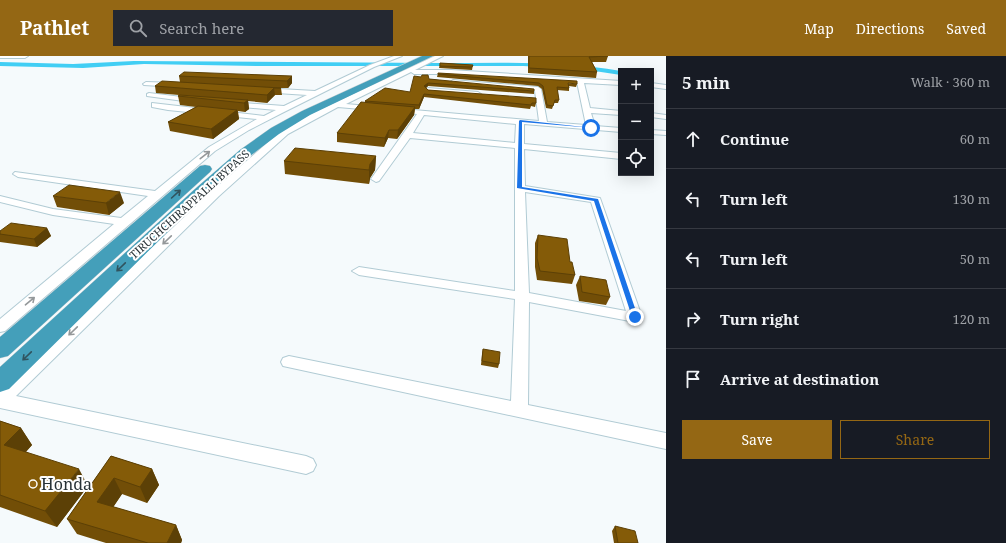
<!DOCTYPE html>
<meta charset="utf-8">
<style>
:root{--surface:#171b24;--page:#242831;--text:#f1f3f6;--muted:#9ea1a6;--line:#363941;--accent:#946714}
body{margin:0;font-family:"Noto Serif",serif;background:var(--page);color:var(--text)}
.controls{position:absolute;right:12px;top:12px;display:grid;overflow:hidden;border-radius:0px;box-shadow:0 4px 16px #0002}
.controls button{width:36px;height:36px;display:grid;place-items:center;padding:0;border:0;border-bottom:1px solid var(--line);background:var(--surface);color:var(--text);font:20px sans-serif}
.stop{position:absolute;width:12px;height:12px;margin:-9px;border:3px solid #1a73e8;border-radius:50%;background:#fff}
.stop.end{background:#1a73e8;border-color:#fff;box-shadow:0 1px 4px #0008}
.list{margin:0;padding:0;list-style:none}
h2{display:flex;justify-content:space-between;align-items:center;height:52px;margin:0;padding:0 16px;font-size:17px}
h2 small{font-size:13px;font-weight:400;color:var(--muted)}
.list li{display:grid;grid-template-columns:26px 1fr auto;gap:12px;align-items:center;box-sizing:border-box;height:60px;padding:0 16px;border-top:1px solid var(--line)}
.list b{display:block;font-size:15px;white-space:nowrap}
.list em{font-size:13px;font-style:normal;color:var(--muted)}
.actions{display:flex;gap:8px;padding:12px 16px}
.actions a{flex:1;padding:9px 0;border:1px solid var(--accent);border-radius:0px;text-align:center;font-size:14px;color:var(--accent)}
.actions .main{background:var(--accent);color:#fff}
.icon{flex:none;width:22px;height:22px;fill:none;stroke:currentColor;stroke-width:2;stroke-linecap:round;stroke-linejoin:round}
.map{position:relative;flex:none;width:666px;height:487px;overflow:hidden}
header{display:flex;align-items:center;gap:24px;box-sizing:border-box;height:56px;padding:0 20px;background:var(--accent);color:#fff}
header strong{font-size:19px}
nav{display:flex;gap:22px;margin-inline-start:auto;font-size:14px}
.search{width:280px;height:36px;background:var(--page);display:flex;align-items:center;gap:10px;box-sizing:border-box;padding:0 14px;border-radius:0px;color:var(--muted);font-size:15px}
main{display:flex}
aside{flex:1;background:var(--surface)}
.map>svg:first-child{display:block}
</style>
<header>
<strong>Pathlet</strong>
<div class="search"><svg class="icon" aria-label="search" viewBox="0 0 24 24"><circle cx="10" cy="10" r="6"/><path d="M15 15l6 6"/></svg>Search here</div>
<nav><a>Map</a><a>Directions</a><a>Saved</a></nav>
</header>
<main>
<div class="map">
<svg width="666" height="487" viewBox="0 0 666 487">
<rect width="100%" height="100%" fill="#f5fafc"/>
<path fill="#41cef4" d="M134 5 435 7C497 7 560 4 621 15V19L581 13 523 10H257L144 8 83 12 0 10V6L73 8Z"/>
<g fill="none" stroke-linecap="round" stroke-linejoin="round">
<defs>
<path id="minor" d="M0 0H28L25 2H0Z
M394 0H402L374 11 282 57 249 74 215 95 5 275 0 276V263L114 168 53 159 0 146V140L53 153 121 162 148 140 18 121 13 118 15 116 155 135 209 91 257 63 168 54 152 51V47L264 60 276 54 231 50 227 48 231 46 284 50 307 39 262 36 259 34 262 32 315 35 370 9Z
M435 0H443L415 14H451L621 25V29L584 27 590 52 621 55V59L591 57 595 70 621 72V76L524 68V88L621 97V103L524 93 525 130 600 142 642 261 640 264 635 266 529 246 528 349 666 377V393L283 310 281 306 283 302 289 300 511 345 515 243 359 219 352 215 359 211 515 235V92L410 82 379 125 376 126 371 123 417 58 338 51 288 78 219 140 16 340 306 400 313 403 316 409 313 415 306 418 0 352V334L211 136 282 74 315 56ZM411 16 414 18H451L577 26 586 69 547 66 541 33 538 31 453 24 450 26 453 28 535 35 539 65 346 48ZM424 59 516 68 515 87 413 77ZM525 136 591 146 626 255 529 237Z
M146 26 176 27 179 29 176 31 144 29 143 28Z
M651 27 666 29V33L651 31Z
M428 32 478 36 481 38 478 40 426 35 425 34Z
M149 37 198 43 202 45 198 47 147 40V38Z
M651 57 666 59V63L651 61Z
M651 74 666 75V79L651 78Z"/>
<path id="highway" d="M422 0H433L310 59 279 78 250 100 205 139 9 333 0 336V311L195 133 240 94 271 72 302 55Z
M205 109 210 110 212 113 210 116 8 300 0 302V281L200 110Z"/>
</defs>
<use href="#minor" stroke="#b1cbd4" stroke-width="2"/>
<use href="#highway" stroke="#d4d6d7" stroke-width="1"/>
<use href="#minor" fill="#fff" fill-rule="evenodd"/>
<use href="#highway" fill="#449fba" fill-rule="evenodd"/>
</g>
<path fill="#724e07" d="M528 0H608L606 6H592L597 16 596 22 528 17Z
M440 7 473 9 472 14 439 12Z
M438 17 577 28 576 31 569 30V35L557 34 559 44 558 47H554L552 53 546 52 542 33 538 30 437 21Z
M179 20H292V27L288 32H281L282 39H275L267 47 248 45 249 53 245 56 238 55 239 63 213 83 170 75 168 66 196 51 180 49 178 40 179 39 156 37 155 30 180 26Z
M429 23 534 35V38L428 30 426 32 428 34 536 47 535 51 531 50 530 53 424 41 419 53H415L414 59 397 83 388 82 384 91 337 86V77L365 47V45L410 36Z
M376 100 375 114 370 122 369 128 285 118 284 105Z
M53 140 124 147 109 159 57 151Z
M47 172 51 180 37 191 0 186V175Z
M538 179 570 206 575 219 572 228 537 224 535 211V187Z
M580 220 610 241 606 249 579 245 576 229Z
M483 293 499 308 498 312 481 309 482 298Z
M0 365 21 372 32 389 26 396 88 430 57 471 0 451Z
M111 400 152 413 159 429 147 447 122 438 113 451 176 469 182 484 181 487H106L77 478 67 463Z
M615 470 638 487H614L612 475Z"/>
<path fill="#5c4006" d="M292 20V27L288 32 287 25Z
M428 27V30L424 34V30Z
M274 32 275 39 267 47V39Z
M424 38V41L419 53V49Z
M248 44 249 53 245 56 244 47Z
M415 51 414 59 397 83 398 74Z
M237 54 239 63 213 83 211 73Z
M389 74 388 82 384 91 385 82Z
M376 100 375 114 370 122 369 128V114L370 108Z
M120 136 124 147 109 159 106 147Z
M47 172 51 180 37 191 34 183Z
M21 372 32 389 16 406 4 389Z
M79 413 88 430 57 471 45 455Z
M152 413 159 429 147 447 140 431Z
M114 422 122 438 106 462 97 446Z
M176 469 182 484 181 487H167Z"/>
<path fill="#845b08" stroke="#5c4006" d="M529 0H608L589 1 597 16 529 12Z
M440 7 473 9 472 11 440 10Z
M184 16 292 20 287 25 179 20Z
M438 17 577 25V28L568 27 569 32 557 31 559 44H555L553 50 547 49 543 30 539 27 438 18Z
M422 19H428L429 23 534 33V35L428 27 424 30 428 34 536 42V47H532L531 49 424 38 419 49 365 45 385 32 410 36 414 20 421 21Z
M162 25 281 32H274L267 39 155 30Z
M180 39 248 44 244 47 178 40Z
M361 46 415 51 398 74H389L385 82 337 77Z
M198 50 237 54 211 73 168 66Z
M295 92 376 100 370 108 369 114 284 105Z
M69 129 120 136 106 147 53 140Z
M11 167 47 172 34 183 0 178V175Z
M538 179 567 183 570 206H572L575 219 540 215 537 202Z
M580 220 606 224 610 241 582 236Z
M483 293 500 296 499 308 482 305Z
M0 365 21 372 4 389 79 413 45 455 0 439Z
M111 400 152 413 140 431 114 422 97 446 176 469 167 487H148L67 463Z
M615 470 635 475 638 487H618Z"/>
<defs><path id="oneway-shaft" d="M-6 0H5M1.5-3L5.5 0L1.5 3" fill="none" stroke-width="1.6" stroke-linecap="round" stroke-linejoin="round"/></defs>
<g stroke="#94989a">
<use href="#oneway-shaft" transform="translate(205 99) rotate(-38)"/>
<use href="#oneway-shaft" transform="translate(167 184) rotate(136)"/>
<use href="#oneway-shaft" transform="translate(30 245) rotate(-40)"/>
<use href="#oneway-shaft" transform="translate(73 275) rotate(136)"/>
</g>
<g stroke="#30535e">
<use href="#oneway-shaft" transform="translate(176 138) rotate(-42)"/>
<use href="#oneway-shaft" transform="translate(121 211) rotate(136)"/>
<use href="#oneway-shaft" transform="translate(27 300) rotate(136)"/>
</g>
<path fill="#1a73e8" d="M520 64 593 72 522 66V131L598 143 638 261 637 263 632 261 594 145 517 132 519 65Z"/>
<circle fill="#946714" stroke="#fff" stroke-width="1.5" cx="33" cy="428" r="4"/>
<g text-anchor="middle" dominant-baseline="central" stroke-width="4" stroke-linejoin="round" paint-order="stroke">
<g font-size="11" fill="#283236" stroke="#fff">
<text transform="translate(189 148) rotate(-42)">TIRUCHCHIRAPPALLI BYPASS</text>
</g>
<g font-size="16" fill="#283236" stroke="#fff" text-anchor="start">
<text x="41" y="428">Honda</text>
</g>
</g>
</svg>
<div class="controls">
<button>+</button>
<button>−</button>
<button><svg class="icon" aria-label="locate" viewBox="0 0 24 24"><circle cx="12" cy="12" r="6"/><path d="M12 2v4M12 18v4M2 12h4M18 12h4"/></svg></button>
</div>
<div class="stop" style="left:591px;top:72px"></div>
<div class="stop end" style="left:635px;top:261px"></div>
</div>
<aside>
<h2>5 min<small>Walk · 360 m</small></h2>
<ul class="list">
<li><svg class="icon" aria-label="ahead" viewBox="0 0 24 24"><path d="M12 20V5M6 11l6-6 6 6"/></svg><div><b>Continue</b></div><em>60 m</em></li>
<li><svg class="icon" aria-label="left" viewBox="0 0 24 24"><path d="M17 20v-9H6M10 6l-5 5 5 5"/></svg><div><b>Turn left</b></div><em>130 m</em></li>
<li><svg class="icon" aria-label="left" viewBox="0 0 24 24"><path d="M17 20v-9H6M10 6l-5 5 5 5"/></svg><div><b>Turn left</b></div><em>50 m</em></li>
<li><svg class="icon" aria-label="right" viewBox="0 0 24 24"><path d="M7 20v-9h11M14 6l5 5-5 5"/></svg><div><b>Turn right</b></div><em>120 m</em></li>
<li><svg class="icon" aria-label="arrive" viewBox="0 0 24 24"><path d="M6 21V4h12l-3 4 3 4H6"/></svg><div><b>Arrive at destination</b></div></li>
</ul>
<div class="actions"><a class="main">Save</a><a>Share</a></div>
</aside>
</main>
